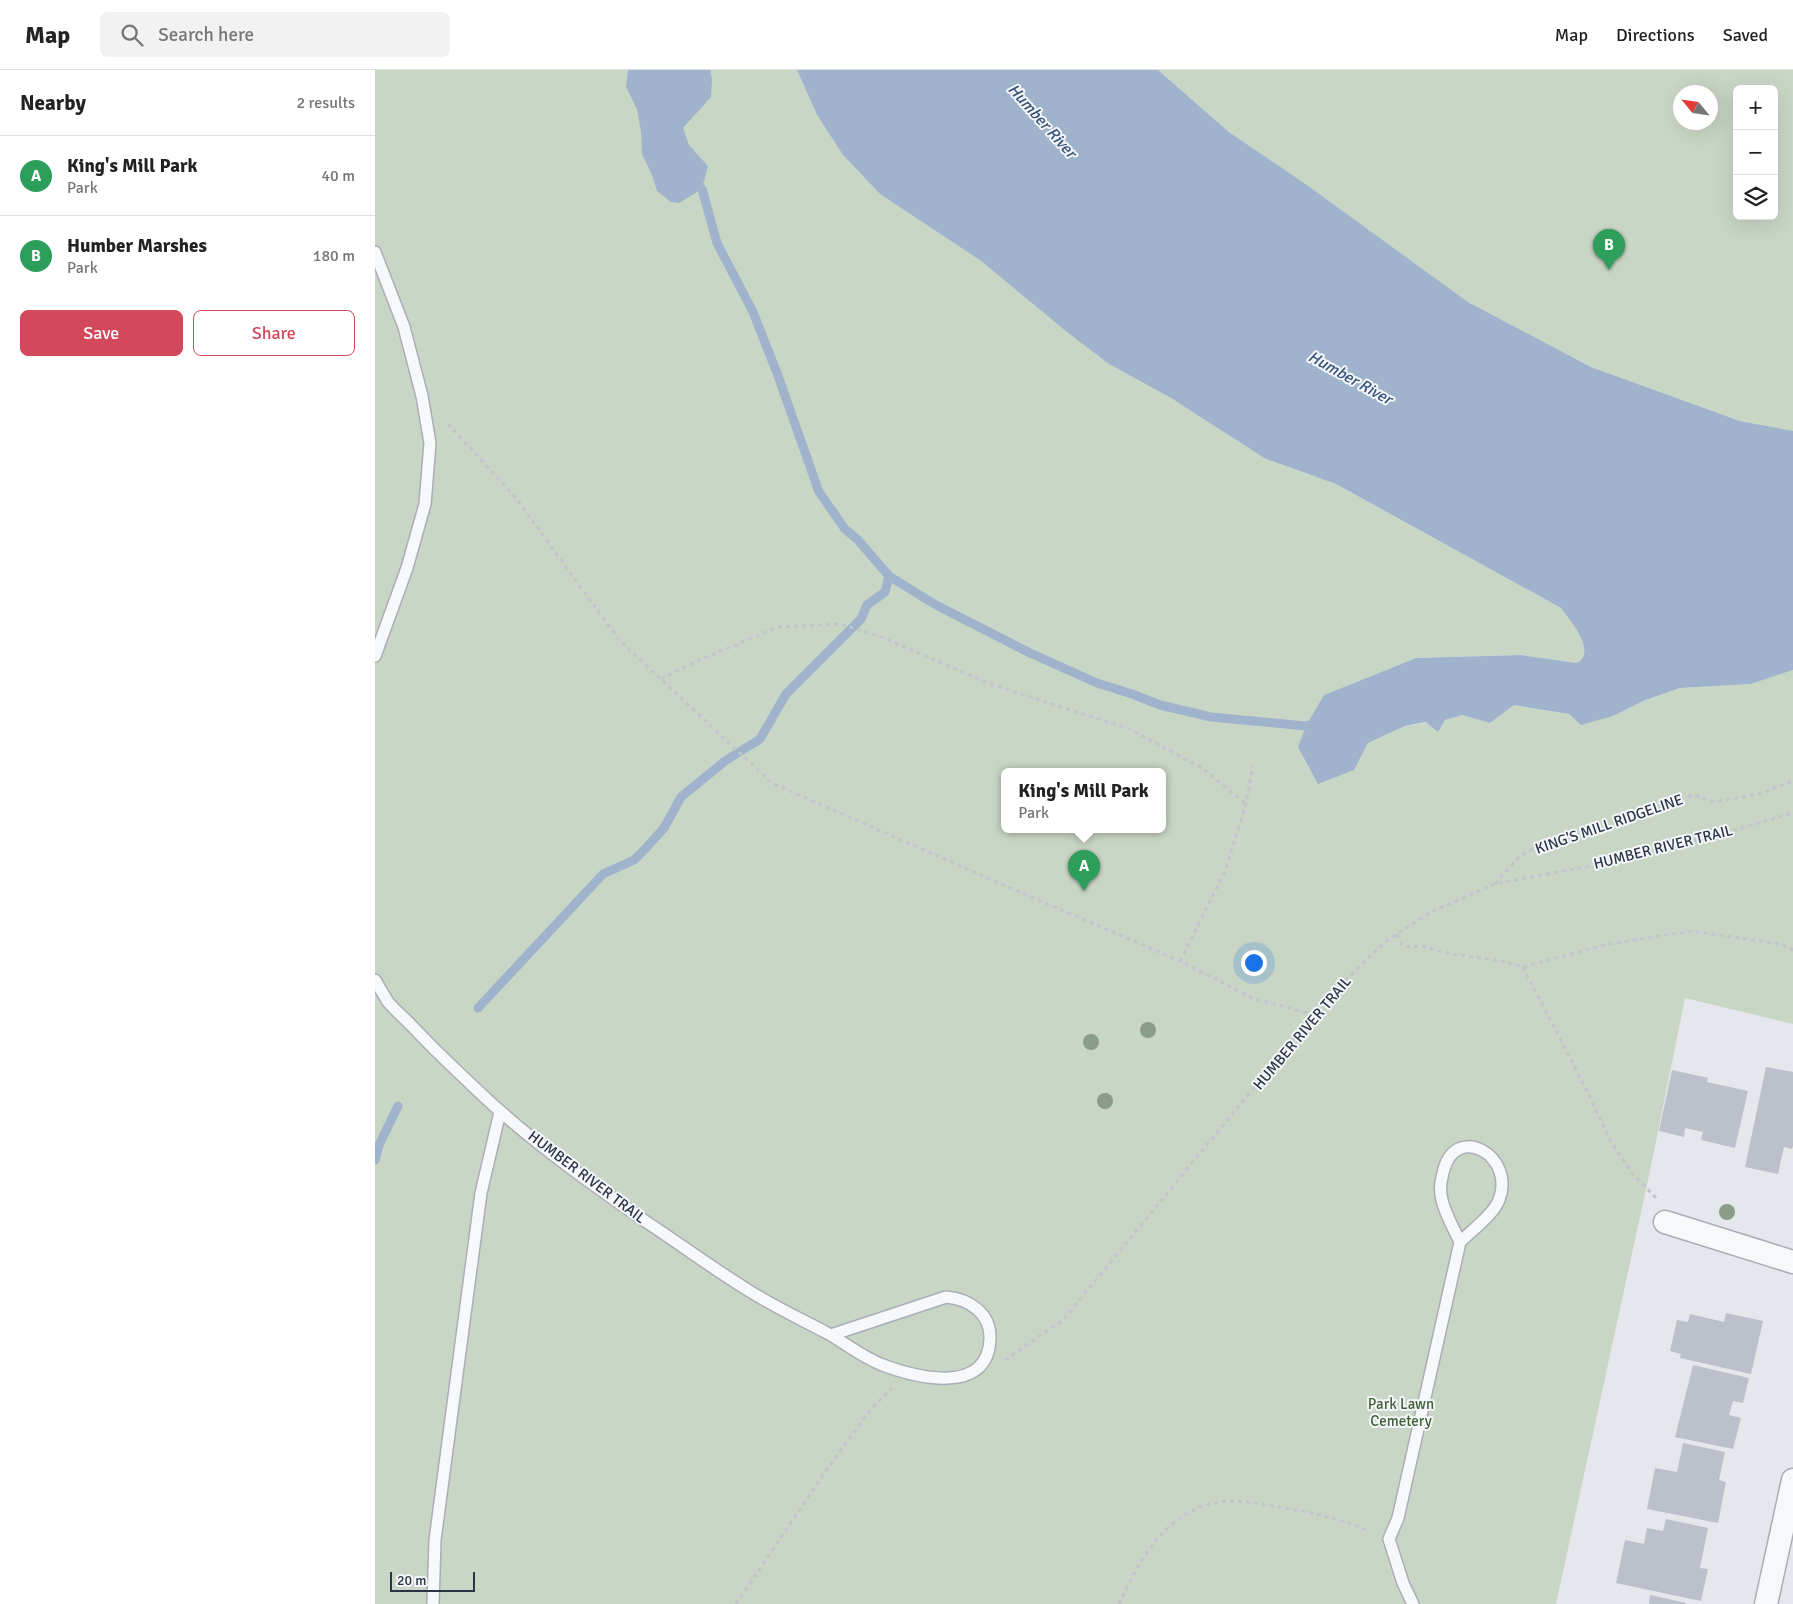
<!DOCTYPE html>
<meta charset="utf-8">
<style>
:root{--surface:#fff;--page:#f2f2f2;--text:#222;--muted:#767676;--line:#e0e0e0;--accent:#d1495b}
body{margin:0;font-family:Signika,sans-serif;background:var(--page);color:var(--text)}
.controls{position:absolute;right:15px;top:15px;display:grid;overflow:hidden;border-radius:8px;box-shadow:0 5px 20px #0002}
.controls button{width:45px;height:45px;display:grid;place-items:center;padding:0;border:0;border-bottom:1px solid var(--line);background:var(--surface);color:var(--text);font:25px sans-serif}
.compass{position:absolute;left:1298px;top:15px;width:45px;height:45px;border-radius:50%;background:var(--surface);box-shadow:0 5px 20px #0002;rotate:299deg}
.scale{position:absolute;left:15px;bottom:12px;width:85px;box-sizing:border-box;padding-left:5px;border:2px solid #2b3445;border-top:0;font-size:14px;line-height:18px;white-space:nowrap;color:#2b3445;-webkit-text-stroke:4px #f4f6f9;paint-order:stroke}
.you{position:absolute;left:878px;top:892px;width:18px;height:18px;margin:-12px;border:4px solid #fff;border-radius:50%;background:#1a73e8;box-shadow:0 0 0 8px #1a73e833}
.badge{display:grid;place-items:center;width:32px;height:32px;border-radius:50%;background:var(--accent);color:#fff;font-size:16px;font-weight:700}
.pin{position:absolute;translate:-50% -41px;filter:drop-shadow(0 1px 2px #0008)}
.pin::after{content:'';position:absolute;top:26px;width:18px;height:15px;background:inherit;clip-path:polygon(0 0,100% 0,50% 100%)}
.popup{position:absolute;left:626px;top:698px;width:165px;height:65px;box-sizing:border-box;display:grid;place-content:center;border-radius:8px;background:var(--surface);filter:drop-shadow(0 1px 4px #0005);font-size:16px;white-space:nowrap;color:var(--muted)}
.popup b{font-size:19px;color:var(--text)}
.popup::after{content:'';position:absolute;left:50%;top:100%;margin-left:-10px;border:10px solid transparent;border-top-color:var(--surface)}
.list{margin:0;padding:0;list-style:none}
h2{display:flex;justify-content:space-between;align-items:center;height:65px;margin:0;padding:0 20px;font-size:21px}
h2 small{font-size:16px;font-weight:400;color:var(--muted)}
.list li{display:grid;grid-template-columns:32px 1fr auto;gap:15px;align-items:center;box-sizing:border-box;height:80px;padding:0 20px;border-top:1px solid var(--line)}
.list b{display:block;font-size:19px;white-space:nowrap}
.list p{margin:0;font-size:16px;white-space:nowrap;color:var(--muted)}
.list em{font-size:16px;font-style:normal;color:var(--muted)}
.actions{display:flex;gap:10px;padding:15px 20px}
.actions a{flex:1;padding:11px 0;border:1px solid var(--accent);border-radius:8px;text-align:center;font-size:18px;color:var(--accent)}
.actions .main{background:var(--accent);color:#fff}
.icon{flex:none;width:28px;height:28px;fill:none;stroke:currentColor;stroke-width:2;stroke-linecap:round;stroke-linejoin:round}
.map{position:relative;flex:none;width:1418px;height:1534px;overflow:hidden}
header{display:flex;align-items:center;gap:30px;box-sizing:border-box;height:70px;padding:0 25px;background:var(--surface);border-bottom:1px solid var(--line)}
header strong{font-size:24px}
nav{display:flex;gap:28px;margin-inline-start:auto;font-size:18px}
.search{width:350px;height:45px;background:var(--page);display:flex;align-items:center;gap:12px;box-sizing:border-box;padding:0 18px;border-radius:8px;color:var(--muted);font-size:19px}
main{display:flex}
aside{flex:1;background:var(--surface)}
.map>svg:first-child{display:block}
</style>
<header>
<strong>Map</strong>
<div class="search"><svg class="icon" aria-label="search" viewBox="0 0 24 24"><circle cx="10" cy="10" r="6"/><path d="M15 15l6 6"/></svg>Search here</div>
<nav><a>Map</a><a>Directions</a><a>Saved</a></nav>
</header>
<main>
<aside>
<h2>Nearby<small>2 results</small></h2>
<ul class="list">
<li><span class="badge" style="background:#2e9e5b">A</span><div><b>King's Mill Park</b><p>Park</p></div><em>40 m</em></li>
<li><span class="badge" style="background:#2e9e5b">B</span><div><b>Humber Marshes</b><p>Park</p></div><em>180 m</em></li>
</ul>
<div class="actions"><a class="main">Save</a><a>Share</a></div>
</aside>
<div class="map">
<svg width="1418" height="1534" viewBox="0 0 1418 1534">
<rect width="100%" height="100%" fill="#e4e7ec"/>
<path fill="#c9d6c5" fill-rule="evenodd" d="M0 0H422L442 45 468 85 505 124 606 191 693 263 734 294 796 328 889 388 961 414 1186 538C1194 549 1215 573 1208 587 1207 590 1204 591 1202 593L1146 585 1041 588 949 625 979 700 993 673 1030 656 1070 650 1087 645 1115 653 1139 635 1194 644 1238 646 1268 631 1305 618 1376 614 1418 600V954L1310 928 1276 1096 1181 1534H0ZM630 702H788V760H630Z
M783 0H1418V361L1365 351 1216 297 1093 232 932 115 854 62ZM1362 19H1399V146H1362ZM1306 22H1336V52H1306Z"/>
<path fill="#9fb4cc" d="M253 0H335L337 8 336 27 308 58 314 75 333 96 327 119 304 133 296 132 282 121 277 105 267 84 266 61 262 39 251 17Z
M422 0H783L854 62 932 115 1093 232 1216 297 1365 351 1418 361V600L1376 614 1305 618 1268 631 1238 646 1206 655 1194 644 1139 635 1115 653 1087 645 1070 650 1063 662 1051 652 1030 656 993 673 979 700 943 714 923 677 931 656 949 625 1041 588 1146 585 1202 593C1204 591 1207 590 1208 587 1215 573 1194 549 1186 538L961 414 889 388 796 328 734 294 693 263 606 191 505 124 468 85 442 45Z"/>
<g fill="none" stroke-linecap="round" stroke-linejoin="round">
<path stroke="#9fb4cc" stroke-width="9" d="M327 119 342 173 378 242 402 303 444 422 470 459 483 470 514 506 561 535 655 583 722 613 757 624 785 635 836 647 931 656 941 654
M103 938 228 804 259 790 270 779 289 758 306 727 350 691 385 669 411 624 486 549 492 535 510 522 514 506
M0 1090 4 1075 23 1036"/>
</g>
<path fill="#bbc0ca" d="M1391 997 1418 1002V1076L1417 1079 1409 1077 1403 1104 1370 1097Z
M1297 1000 1333 1008 1332 1012 1373 1021 1360 1078 1326 1070 1328 1062 1310 1058 1309 1067 1284 1061Z
M1351 1243 1388 1251 1376 1304 1305 1288 1306 1284 1295 1281 1302 1250 1313 1252 1315 1244 1349 1252Z
M1318 1295 1374 1308 1368 1333 1358 1331 1354 1345 1366 1348 1358 1379 1300 1367Z
M1308 1373 1350 1382 1344 1410 1351 1412 1343 1453 1272 1439 1280 1398 1302 1402Z
M1291 1449 1333 1458 1325 1498 1333 1499 1326 1531 1241 1513 1250 1470 1269 1474 1272 1458 1288 1461Z
M1275 1525 1311 1533 1310 1534H1274Z"/>
<g fill="none" stroke-linecap="round" stroke-linejoin="round">
<defs>
<path id="service" d="M0 182 29 257 47 326 55 373 50 434 32 498 0 586
M0 910C4 917 9 925 13 932 19 939 27 946 34 953 49 969 65 985 82 1001 96 1014 110 1028 125 1041 170 1081 221 1117 270 1151 302 1172 333 1195 365 1215 393 1234 424 1248 454 1264 471 1274 486 1286 505 1294 539 1307 613 1327 615 1269 616 1243 594 1229 571 1227L456 1265
M58 1534 60 1470 106 1123 125 1042
M1038 1534 1028 1513 1014 1469 1023 1448 1085 1172C1079 1159 1070 1144 1067 1130 1064 1119 1066 1110 1069 1099 1082 1053 1141 1086 1124 1130 1118 1145 1096 1161 1085 1172"/>
<path id="minor" d="M1290 1152 1418 1192
M1391 1534 1418 1410"/>
</defs>
<use href="#service" stroke="#a9aeb7" stroke-width="14"/>
<use href="#minor" stroke="#a9aeb7" stroke-width="25"/>
<path stroke="#c2c5cb" stroke-width="3" stroke-dasharray="4 4" stroke-linecap="butt" d="M73 354 141 428 244 570 397 713 608 806 805 891 877 928 940 945
M286 609 322 591 403 557 466 554 504 566 618 615 755 659 827 698 871 734
M1120 814 1145 786 1163 776 1197 767 1253 747 1281 740 1300 731 1319 725 1340 732 1384 724 1418 711
M1022 864 1027 874 1035 877 1048 876 1070 883 1127 891 1148 897 1229 875 1317 861 1406 874 1418 880
M805 891 850 801 871 734 878 695
M1148 897 1210 1017 1236 1072 1258 1104 1282 1129
M630 1290 688 1250 956 924 1009 873 1022 864 1056 842 1119 814 1215 796 1346 764 1418 743
M361 1534 450 1402 495 1340 517 1318
M744 1534C763 1493 790 1442 840 1433 861 1428 883 1434 904 1437 935 1442 966 1449 995 1461"/>
<use href="#service" stroke="#f7f8fa" stroke-width="11"/>
<use href="#minor" stroke="#f7f8fa" stroke-width="22"/>
</g>
<g fill="#899d89">
<circle cx="773" cy="960" r="8"/>
<circle cx="716" cy="972" r="8"/>
<circle cx="730" cy="1031" r="8"/>
<circle cx="1352" cy="1142" r="8"/>
</g>
<g text-anchor="middle" dominant-baseline="central" stroke-width="4" stroke-linejoin="round" paint-order="stroke">
<g font-size="15" fill="#2b3445" stroke="#f4f6f9">
<text transform="translate(1234 754) rotate(-19)">KING'S MILL RIDGELINE</text>
<text transform="translate(1288 777) rotate(-14)">HUMBER RIVER TRAIL</text>
<text transform="translate(927 963) rotate(-50)">HUMBER RIVER TRAIL</text>
<text transform="translate(212 1107) rotate(37)">HUMBER RIVER TRAIL</text>
</g>
<g font-size="15" fill="#3f6138" stroke="#f4f6f9">
<text x="1026" y="1334">Park Lawn<tspan x="1026" dy="17">Cemetery</tspan></text>
</g>
<g font-size="16" font-style="italic" fill="#34527a" stroke="#f4f6f9">
<text transform="translate(667 51) rotate(48)">Humber River</text>
<text transform="translate(975 308) rotate(29)">Humber River</text>
</g>
</g>
</svg>
<div class="controls">
<button>+</button>
<button>−</button>
<button><svg class="icon" aria-label="layers" viewBox="0 0 24 24"><path d="M12 4l9 5-9 5-9-5zM3 14l9 5 9-5"/></svg></button>
</div>
<svg class="compass" viewBox="-18 -18 36 36"><path d="M0-13l5 13h-10z" fill="#e53935"/><path d="M0 13l5-13h-10z" fill="#767676"/></svg>
<div class="scale">20 m</div>
<div class="you"></div>
<div class="pin badge" style="left:709px;top:821px;background:#2e9e5b">A</div>
<div class="popup"><b>King's Mill Park</b>Park</div>
<div class="pin badge" style="left:1234px;top:200px;background:#2e9e5b">B</div>
</div>
</main>
